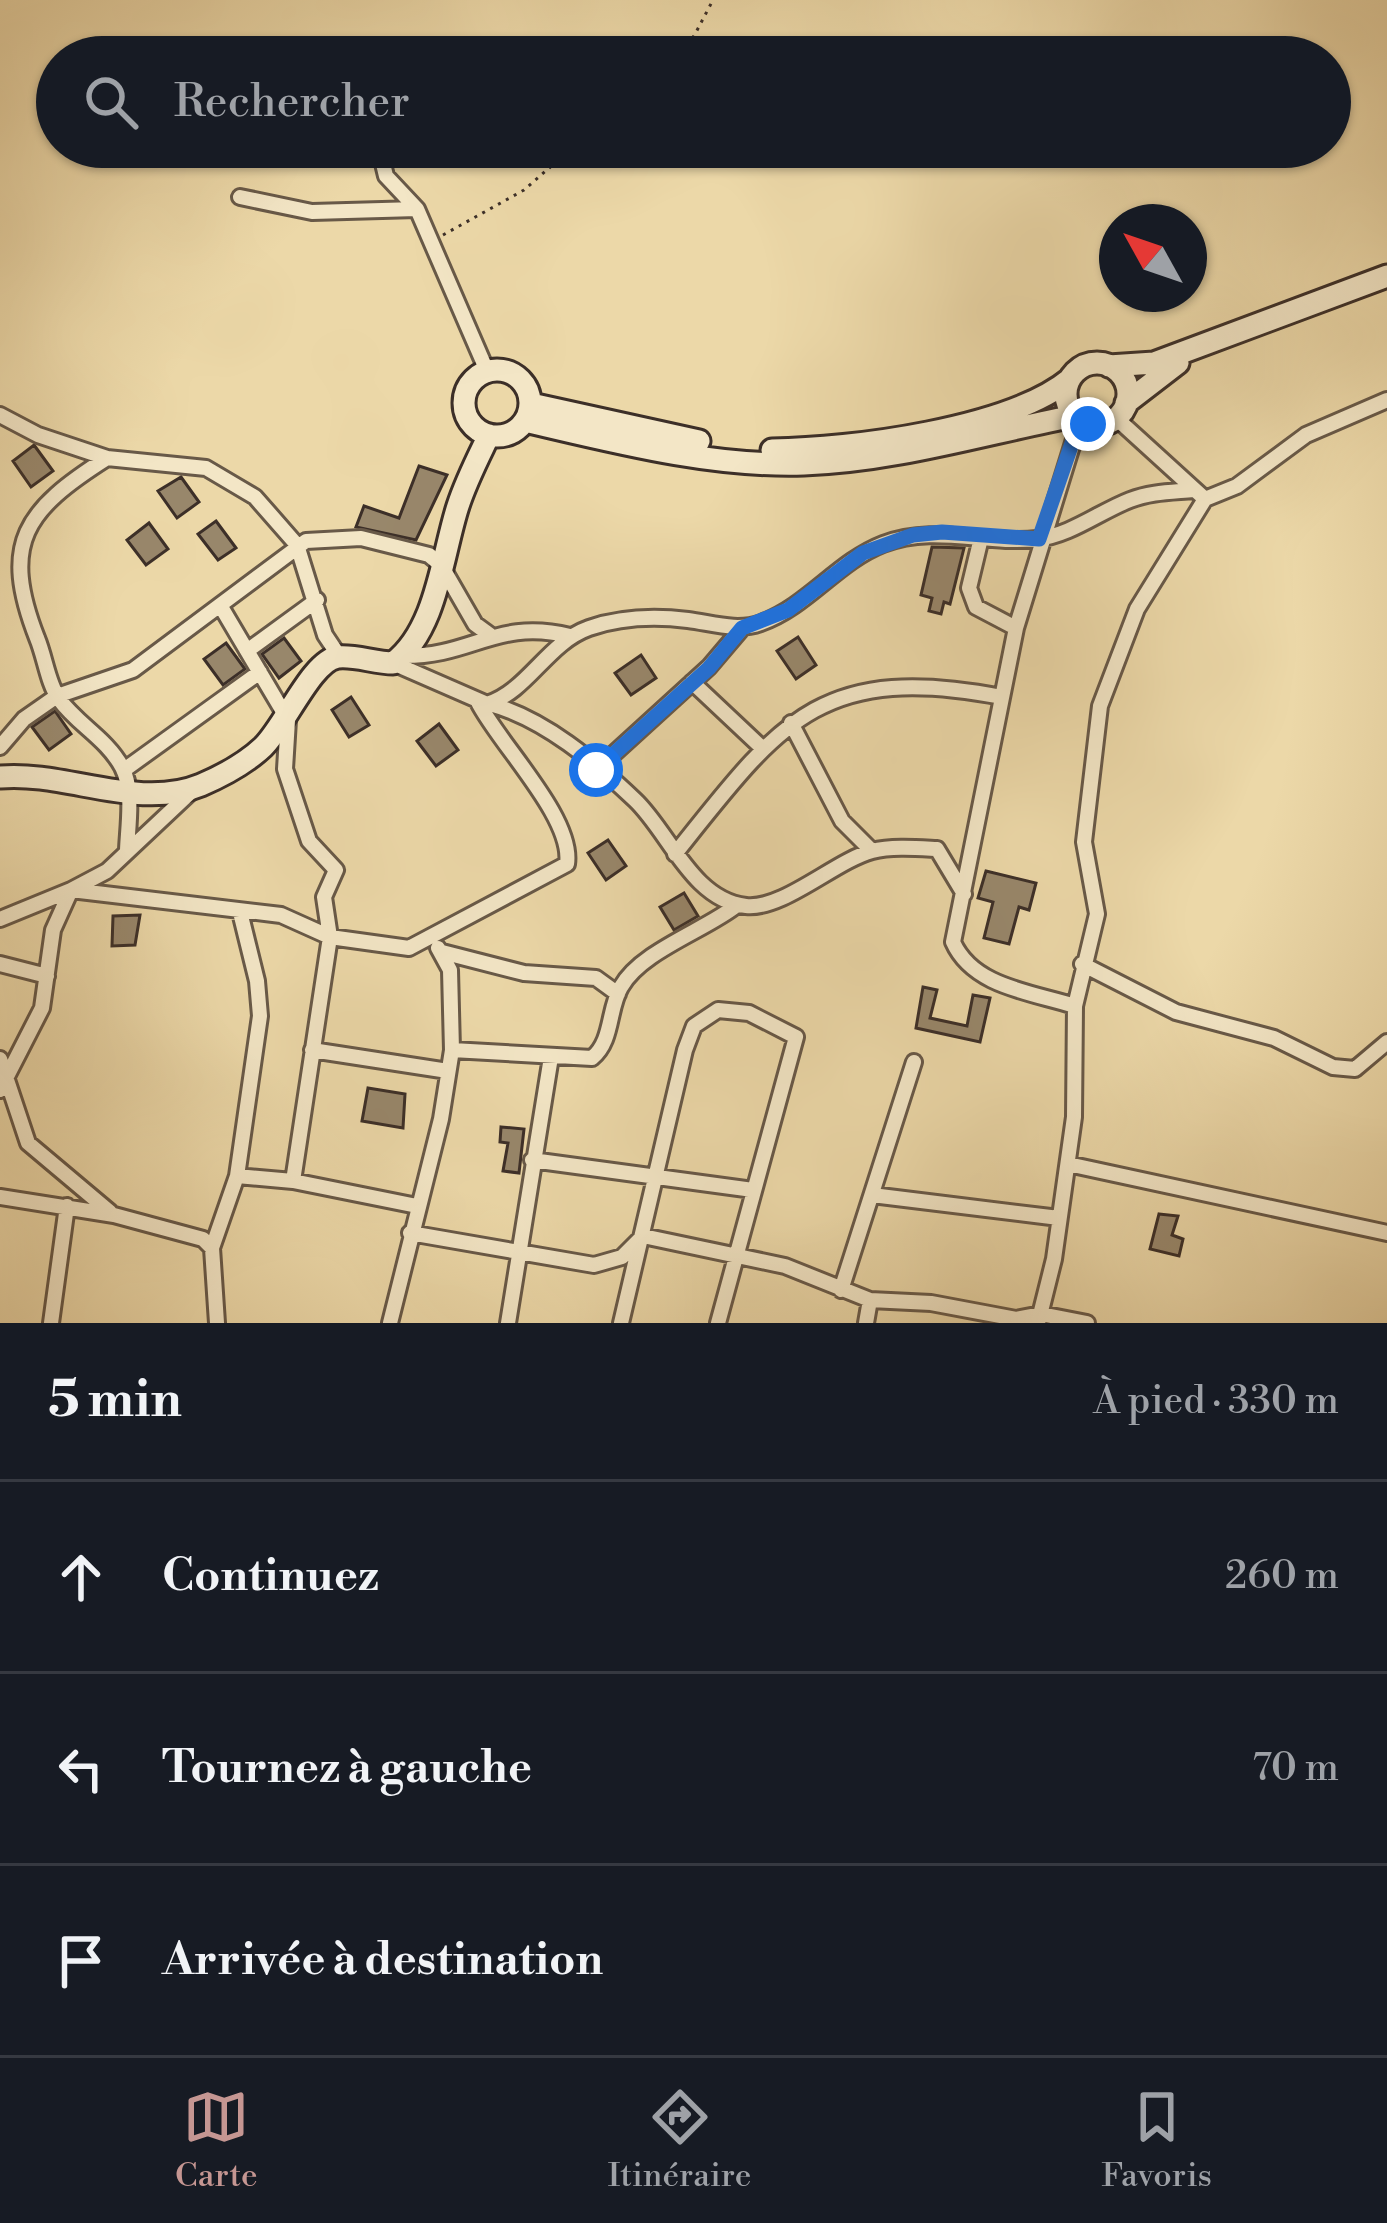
<!DOCTYPE html>
<html lang="fr">
<meta charset="utf-8">
<style>
:root{--surface:#171b24;--page:#242831;--text:#f1f3f6;--muted:#9ea1a6;--line:#363941;--accent:#c59692}
body{margin:0;font-family:"Libre Bodoni",serif;background:var(--page);color:var(--text)}
.compass{position:absolute;left:1099px;top:204px;width:108px;height:108px;border-radius:50%;background:var(--surface);box-shadow:0 3px 9px #0004;rotate:310deg}
.stop{position:absolute;width:36px;height:36px;margin:-27px;border:9px solid #1a73e8;border-radius:50%;background:#fff}
.stop.end{background:#1a73e8;border-color:#fff;box-shadow:0 3px 12px #0008}
.list{margin:0;padding:0;list-style:none}
h2{display:flex;justify-content:space-between;align-items:center;height:156px;margin:0;padding:0 48px;font-size:51px}
h2 small{font-size:39px;font-weight:400;color:var(--muted)}
.list li{display:grid;grid-template-columns:78px 1fr auto;gap:36px;align-items:center;box-sizing:border-box;height:192px;padding:0 48px;border-top:3px solid var(--line)}
.list b{display:block;font-size:45px;white-space:nowrap}
.list em{font-size:39px;font-style:normal;color:var(--muted)}
.icon{flex:none;width:66px;height:66px;fill:none;stroke:currentColor;stroke-width:2;stroke-linecap:round;stroke-linejoin:round}
.map{position:relative;flex:none;width:1387px;height:1323px;overflow:hidden}
.search{position:absolute;background:var(--surface);box-shadow:0 3px 9px #0004;left:36px;right:36px;top:36px;height:132px;display:flex;align-items:center;gap:30px;box-sizing:border-box;padding:0 42px;border-radius:66px;color:var(--muted);font-size:45px}
.sheet{height:732px;background:var(--surface)}
nav{display:flex;justify-content:space-around;align-items:center;box-sizing:border-box;height:168px;border-top:3px solid var(--line);background:var(--surface);font-size:33px;color:var(--muted)}
nav a{display:grid;justify-items:center;gap:6px}
nav .on{color:var(--accent)}
.map>svg:first-child{display:block}
</style>
<div class="map">
<svg width="1387" height="1323" viewBox="0 0 1387 1323">
<rect width="100%" height="100%" fill="#ecd8a8"/>
<filter id="stains"><feTurbulence type="fractalNoise" baseFrequency=".00167" numOctaves="4"/><feColorMatrix values="0 0 0 0 .2 0 0 0 0 .09 0 0 0 0 .02 0 0 0 .5 -.17"/></filter>
<radialGradient id="worn" r=".72"><stop offset=".6" stop-color="#630" stop-opacity="0"/><stop offset="1" stop-color="#630" stop-opacity=".3"/></radialGradient>
<path fill="#98876b" stroke="#3c2f28" stroke-width="3" d="M34 445 53 471 31 487 13 461Z
M419 466 447 475 416 540 356 527 364 506 399 518Z
M181 477 199 502 177 518 158 491Z
M216 521 236 548 218 560 198 534Z
M149 523 168 549 146 565 127 540Z
M932 547 964 548 950 604 944 602 941 614 929 611 932 598 921 595Z
M798 637 816 665 796 679 777 651Z
M284 638 301 661 279 678 262 654Z
M226 643 245 669 223 685 204 659Z
M641 655 656 678 631 695 615 673Z
M351 697 369 725 349 737 332 710Z
M55 711 71 734 49 750 32 727Z
M439 724 458 750 436 766 417 741Z
M608 840 626 866 606 880 588 853Z
M986 871 1036 883 1029 910 1019 907 1009 944 984 938 993 902 978 898Z
M684 893 698 916 674 930 660 907Z
M140 915 135 945 112 946 113 916Z
M923 987 937 990 930 1018 967 1026 973 995 990 998 980 1042 916 1028Z
M368 1088 405 1094 403 1128 362 1121Z
M501 1127 524 1129 519 1173 503 1171 508 1143 500 1142Z
M1159 1214 1178 1216 1172 1235 1183 1239 1179 1256 1150 1249Z"/>
<g fill="none" stroke-linecap="round" stroke-linejoin="round">
<defs>
<path id="street" d="M379 147 386 176 417 209 487 371
M240 197 312 212 417 209
M0 415 38 435 107 458 206 468 255 497 297 545 325 635 339 656
M1116 418 1205 499 1237 486 1306 435 1387 400
M107 458C25 510 0 543 37 638 45 657 48 684 59 699 78 725 106 738 122 767 134 790 128 825 127 850
M981 538 969 588 976 607 1016 628
M220 605 288 720 285 769 309 841 336 870 324 897 330 937 293 1181
M247 651 317 600
M402 656C473 657 496 618 570 636
M393 663 487 704C528 691 547 643 589 628 621 617 655 616 688 620 712 623 737 632 761 623 808 606 837 562 883 544 935 524 984 545 1037 539 1071 535 1099 512 1130 500 1150 492 1171 492 1193 490
M692 682 760 746
M490 704C545 719 595 762 635 800 669 832 692 900 746 906 783 910 835 861 872 851 892 846 917 848 937 849L964 894
M791 723 842 821 872 851
M0 747 24 719 57 696 133 670 306 541 361 538 429 555 441 565 475 624 490 635
M124 770 260 672
M596 770 709 667 743 627
M675 854C780 722 820 662 1002 697
M0 919 71 890 281 915 330 937 409 948 567 864C574 818 499 744 478 702
M438 948 450 970 452 1050
M442 952 524 973 596 978 618 994
M0 964 47 976
M1082 964 1176 1012 1274 1038 1333 1067 1355 1069 1387 1042
M1075 1006C1031 992 973 987 953 942L1016 628 1080 420
M312 1050 448 1071
M0 1059 28 1143 110 1212
M0 1090 42 1008 53 930 71 890 107 871 192 791
M532 1160 753 1190
M1068 1164 1387 1233
M237 1176 293 1181 417 1206
M872 1195 1059 1218
M0 1197 114 1215 203 1239 212 1248 217 1323
M410 1233 594 1265 622 1257 643 1236 785 1266 870 1300 931 1303 1016 1319 1041 1314 1087 1323
M212 1248 237 1176 260 1016 257 981 240 912
M841 1290 914 1062
M51 1323 67 1206
M390 1323 441 1119 452 1050 592 1058C613 1041 608 1009 621 987 641 951 706 930 737 905
M508 1323 551 1057
M621 1323 685 1050 694 1026 718 1010 749 1013 796 1037 718 1323
M866 1323 870 1300
M1038 1323 1054 1259 1074 1117 1075 1006 1097 914 1084 842 1100 706 1137 609 1205 499"/>
<path id="secondary" d="M1066 394a31 31 0 1 1 62 0a31 31 0 1 1-62 0Z
M1109 366 1154 363 1387 276
M464 403a33 33 0 1 1 66 0a33 33 0 1 1-66 0Z
M1126 403 1178 363
M531 404 699 441
M525 421C615 442 711 467 804 464 895 461 986 433 1074 416
M772 450C852 449 1009 429 1070 379
M0 777C65 771 138 811 201 785 222 776 247 762 263 747 285 726 312 660 338 657 355 655 375 663 393 663 437 630 442 555 458 506 466 481 478 458 489 435"/>
</defs>
<use href="#street" stroke="#685948" stroke-width="20"/>
<use href="#secondary" stroke="#3c2f28" stroke-width="27"/>
<path stroke="#3c2f28" stroke-width="3" stroke-dasharray="3 6" stroke-linecap="butt" d="M673 57 694 36 713 0
M443 235 524 190 573 147"/>
<use href="#street" stroke="#f3e6c6" stroke-width="14"/>
<use href="#secondary" stroke="#f3e6c6" stroke-width="21"/>
</g>
<g fill="none" stroke-linecap="round" stroke-linejoin="round">
<path stroke="#1a73e8" stroke-width="15" d="M596 770 709 668 742 628 788 610 863 553 913 535 942 532 1039 539 1080 420 1088 424"/>
</g>
<rect width="100%" height="100%" filter="url(#stains)"/>
<rect width="100%" height="100%" fill="url(#worn)"/>
</svg>
<svg class="compass" viewBox="-18 -18 36 36"><path d="M0-13l5 13h-10z" fill="#e53935"/><path d="M0 13l5-13h-10z" fill="#9ea1a6"/></svg>
<div class="stop" style="left:596px;top:770px"></div>
<div class="stop end" style="left:1088px;top:424px"></div>
<div class="search"><svg class="icon" aria-label="search" viewBox="0 0 24 24"><circle cx="10" cy="10" r="6"/><path d="M15 15l6 6"/></svg>Rechercher</div>
</div>
<section class="sheet">
<h2>5 min<small>À pied · 330 m</small></h2>
<ul class="list">
<li><svg class="icon" aria-label="ahead" viewBox="0 0 24 24"><path d="M12 20V5M6 11l6-6 6 6"/></svg><div><b>Continuez</b></div><em>260 m</em></li>
<li><svg class="icon" aria-label="left" viewBox="0 0 24 24"><path d="M17 20v-9H6M10 6l-5 5 5 5"/></svg><div><b>Tournez à gauche</b></div><em>70 m</em></li>
<li><svg class="icon" aria-label="arrive" viewBox="0 0 24 24"><path d="M6 21V4h12l-3 4 3 4H6"/></svg><div><b>Arrivée à destination</b></div></li>
</ul>
</section>
<nav>
<a class="on"><svg class="icon" aria-label="map" viewBox="0 0 24 24"><path d="M3 6l6-2 6 2 6-2v14l-6 2-6-2-6 2zM9 4v14M15 6v14"/></svg>Carte</a>
<a><svg class="icon" aria-label="directions" viewBox="0 0 24 24"><path d="M12 3l9 9-9 9-9-9zM9 14v-3h6M13 9l2 2-2 2"/></svg>Itinéraire</a>
<a><svg class="icon" aria-label="saved" viewBox="0 0 24 24"><path d="M7 4h10v16l-5-4-5 4z"/></svg>Favoris</a>
</nav>
